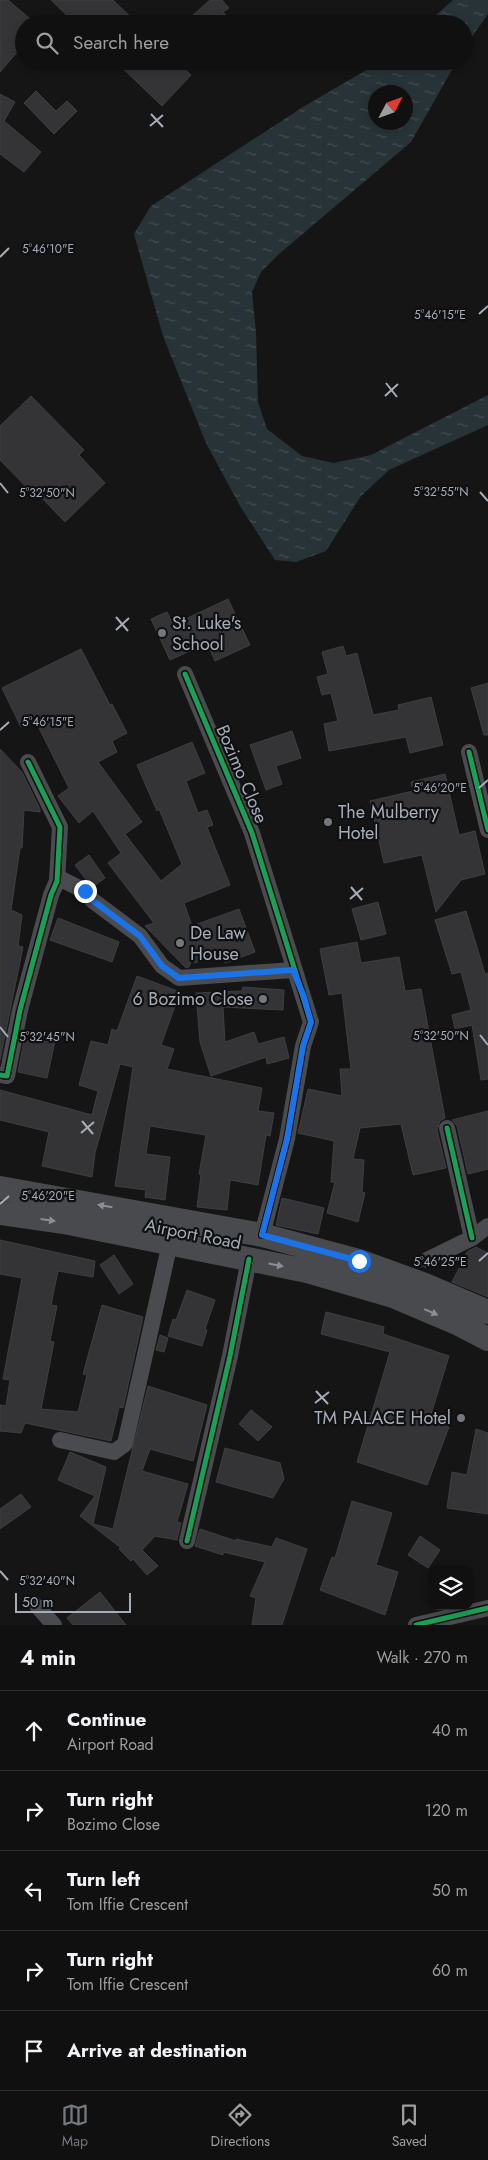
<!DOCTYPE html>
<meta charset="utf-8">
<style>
:root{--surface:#101010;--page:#1e1e1e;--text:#f1f3f6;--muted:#9c9d9f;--line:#303030;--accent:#73787e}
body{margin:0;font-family:Jost,sans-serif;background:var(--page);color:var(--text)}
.controls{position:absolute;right:15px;bottom:15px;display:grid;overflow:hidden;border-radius:10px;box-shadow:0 2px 8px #0003}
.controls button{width:45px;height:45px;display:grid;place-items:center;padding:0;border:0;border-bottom:1px solid var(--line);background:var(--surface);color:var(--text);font:25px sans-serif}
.compass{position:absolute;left:368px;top:85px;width:45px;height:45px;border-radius:50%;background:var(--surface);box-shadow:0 2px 8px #0003;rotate:49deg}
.scale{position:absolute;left:15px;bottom:12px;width:116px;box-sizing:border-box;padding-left:5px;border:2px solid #a6adb7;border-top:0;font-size:14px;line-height:18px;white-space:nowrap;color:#a6adb7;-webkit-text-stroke:4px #0f1011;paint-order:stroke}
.stop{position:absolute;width:15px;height:15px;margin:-11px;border:4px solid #1a73e8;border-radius:50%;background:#fff}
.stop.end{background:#1a73e8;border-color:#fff;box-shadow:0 1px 5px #0008}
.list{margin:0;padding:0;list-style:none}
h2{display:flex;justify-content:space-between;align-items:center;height:65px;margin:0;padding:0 20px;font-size:21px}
h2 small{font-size:16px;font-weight:400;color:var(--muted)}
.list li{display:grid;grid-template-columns:32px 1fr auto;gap:15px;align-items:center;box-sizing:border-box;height:80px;padding:0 20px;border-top:1px solid var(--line)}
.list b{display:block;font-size:19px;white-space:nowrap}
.list p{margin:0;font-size:16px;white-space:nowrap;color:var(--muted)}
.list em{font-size:16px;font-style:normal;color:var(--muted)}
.icon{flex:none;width:28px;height:28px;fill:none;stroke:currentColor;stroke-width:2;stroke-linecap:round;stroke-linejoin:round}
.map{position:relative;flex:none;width:488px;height:1625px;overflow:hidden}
.search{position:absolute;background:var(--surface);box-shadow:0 2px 8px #0003;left:15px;right:15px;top:15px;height:55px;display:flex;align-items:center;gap:12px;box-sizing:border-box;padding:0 18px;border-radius:28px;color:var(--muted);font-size:19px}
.sheet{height:465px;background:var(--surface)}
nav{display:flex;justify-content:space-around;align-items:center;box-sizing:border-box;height:70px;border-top:1px solid var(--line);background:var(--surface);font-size:14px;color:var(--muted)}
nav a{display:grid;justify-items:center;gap:2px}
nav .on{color:var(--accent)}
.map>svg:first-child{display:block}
</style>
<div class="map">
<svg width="488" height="1625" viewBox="0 0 488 1625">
<defs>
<pattern id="water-ripples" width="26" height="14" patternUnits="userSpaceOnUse" patternTransform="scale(1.25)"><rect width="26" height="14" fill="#283338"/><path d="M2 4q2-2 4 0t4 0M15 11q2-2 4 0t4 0" fill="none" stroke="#444e53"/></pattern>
</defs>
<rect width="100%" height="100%" fill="#151515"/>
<path fill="url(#water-ripples)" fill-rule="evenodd" d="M453 0H488V14L464 48V24H426Z
M382 61H457L411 142 279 254 261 272 252 292 256 333 258 402 267 429 302 456 334 463 371 455 488 395V425L389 470 361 496 326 551 296 562 275 560 240 506 206 443 163 336 134 234 151 206 303 107ZM376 92H406V122H376Z"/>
<path fill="#343436" stroke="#3d3f41" d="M0 0H8L36 24H24V44L0 72Z
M51 0H113L138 24H76Z
M210 0H222L229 8 223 12 234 24H183Z
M115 61H176L191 75 162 106Z
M36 91 56 111 67 101 77 111 54 134 24 103Z
M0 94 15 102 4 121 41 152 24 172 0 154Z
M31 396 84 450 79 455 105 483 65 522 39 495 36 497 0 460V426Z
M228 599 250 645 215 661 207 643 170 660 151 619 167 612 173 625Z
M343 646 346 656 357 653 373 715 399 710 398 705 431 697 443 745 410 753 406 737 329 751 324 724 338 721 331 693 322 695 317 677 328 674 322 652Z
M81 649 110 705 112 704 127 733 112 741 117 752 98 762 142 822 125 834 161 881 182 864 159 809 157 811 137 765 192 742 205 773 186 781 198 813 207 810 213 825 207 827 230 885 184 903 192 926 239 909 255 952 225 963 221 954 194 963V954L189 967 186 968 145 926 154 923 108 863 121 853 93 811 79 823 58 796 69 788 35 720 21 727 2 688Z
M488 683V735H484L471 688Z
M292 731 301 758 276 766 282 784 266 790 250 745Z
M0 749 22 772 40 809V812L24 810 22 848H20L11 910 22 915 18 946 23 947 0 1060Z
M445 774 459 835 475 831 485 874 461 880 436 912 422 855 384 863 370 801 413 791 411 782Z
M89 855 105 878 94 886 87 881 75 865Z
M378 902 386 934 361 940 352 909Z
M466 911 485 974 488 973V1079L481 1080 472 1025 455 1029 452 1015 471 1010 461 972 452 974 435 920Z
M58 918 119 942 112 962 50 940Z
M357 942 361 963 399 957 405 991 421 989 445 1118 440 1121 437 1130 446 1168 413 1175 401 1124 360 1128 353 1159 364 1160 362 1192 365 1193 358 1222 327 1213 335 1182H331L334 1141 298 1133 308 1089 342 1096 340 1069H351L342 993 329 995 320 949Z
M137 976 180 992 161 1045 174 1049 167 1069 262 1088 258 1111 274 1113 270 1136 266 1135 258 1185 230 1180 227 1210 197 1207 201 1175 199 1174 206 1135 150 1126 146 1154 170 1157 165 1200 145 1197 146 1190 115 1186 133 1067 120 1064 95 1153 92 1177 42 1166 49 1132 0 1120V1090L92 1115 98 1091 79 1085 91 1041 108 1045 112 1029 117 1031Z
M243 987 284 990 283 1010 223 1007 225 1042 254 1032 258 1044 284 1037 289 1058 267 1064 266 1057 211 1076 200 1042 196 993 242 991Z
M25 1035 55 1041 47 1078 18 1072Z
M488 1111V1169L468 1174 457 1126 452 1120Z
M282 1198 324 1208 318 1234 276 1225Z
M0 1240 95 1261 93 1277 58 1271 51 1305 57 1306 50 1341 54 1342 41 1409 78 1412 87 1375 83 1374 102 1305 143 1317 123 1408 119 1407 111 1441 25 1423 21 1433 0 1431V1405L6 1406 10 1380 3 1379 22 1278 0 1274Z
M476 1247 488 1253V1297L452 1282 467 1252Z
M114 1255 133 1284 119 1294 100 1265Z
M187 1290 215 1300 205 1329 207 1330 202 1346 168 1336 173 1319 176 1320Z
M326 1312 384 1327 383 1334 449 1356 429 1421 449 1427 427 1485 357 1462 390 1352 321 1334Z
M160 1335 168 1338 164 1352 156 1350Z
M148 1386 207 1405 193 1461 150 1449 142 1471 188 1484 177 1522 181 1523 177 1540 155 1536 142 1550 158 1566 147 1575 133 1559 131 1561 119 1549 121 1548 80 1516 95 1496 58 1480 70 1452 106 1467 93 1524 113 1529Z
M251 1410 272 1427 258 1441 239 1424Z
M476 1429 488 1433V1514L447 1508 452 1472 467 1475Z
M225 1448 280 1463 284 1479 273 1498 216 1482Z
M21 1494 31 1507 0 1529V1509Z
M352 1501 392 1513 376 1565 398 1572 385 1615 320 1590 332 1557 335 1558Z
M200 1529 236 1541V1539L272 1547 276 1538 307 1549 282 1625H252L256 1598 250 1596 265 1562 223 1552V1555L195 1546Z
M420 1536 440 1550 428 1568 408 1555Z
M100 1592 126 1625H73L67 1618Z"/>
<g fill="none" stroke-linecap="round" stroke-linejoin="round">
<path stroke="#494b4e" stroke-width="16" d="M185 674 252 833 311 1022 303 1046 287 1139 262 1235
M469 752 488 830
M57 881 63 880 85 891 92 900 140 936 162 966 179 978 293 970
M0 1075 7 1076 20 1010 51 895 57 881 60 827 28 762
M447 1128 472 1238
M427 1260 472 1238 488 1226
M60 1440 114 1452 125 1444 170 1243
M187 1541 230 1356 249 1259
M38 1607 54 1625
M416 1625 488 1608"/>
<path stroke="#484a4d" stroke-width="24" d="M0 1188 262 1235 359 1261 425 1285 488 1312
M0 1213 64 1222 307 1271 393 1296 459 1324 488 1339"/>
<defs>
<path id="cycleway" d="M185 674 252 833 311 1022 303 1046 287 1139 262 1235
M469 752 488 830
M0 1075 7 1076 20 1010 51 895 57 881 60 827 28 762
M447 1128 472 1238
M187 1541 230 1356 249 1259
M416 1625 488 1608"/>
</defs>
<use href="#cycleway" stroke="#0f1011" stroke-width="8"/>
<use href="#cycleway" stroke="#1a9f57" stroke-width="5"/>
</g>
<defs><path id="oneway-solid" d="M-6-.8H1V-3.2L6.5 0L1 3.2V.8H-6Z" transform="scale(1.25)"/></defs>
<g fill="#8a8f97">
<use href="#oneway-solid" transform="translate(105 1206) rotate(-170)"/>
<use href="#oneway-solid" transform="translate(48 1220) rotate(8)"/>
<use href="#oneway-solid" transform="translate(276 1265) rotate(11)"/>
<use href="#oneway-solid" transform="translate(431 1312) rotate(23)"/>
</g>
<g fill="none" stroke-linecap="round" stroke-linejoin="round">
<path stroke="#1a73e8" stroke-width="6" d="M85 891 92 900 140 936 162 966 179 978 293 970 304 997 311 1022 303 1046 287 1139 262 1235 359 1261"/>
</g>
<path fill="none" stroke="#a6adb7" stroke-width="2" d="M151 114 163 127M150 126 163 115M0 257 9 248M479 314 488 306M386 383 397 397M385 396 398 384M0 483 8 493M480 492 488 501M116 617 128 631M116 630 129 618M0 730 9 722M479 788 488 780M351 887 362 900M350 899 363 888M0 1027 8 1037M480 1035 488 1045M82 1121 93 1134M81 1133 94 1122M0 1204 9 1196M479 1261 488 1253M316 1391 328 1404M315 1403 329 1392M0 1571 8 1580"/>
<g fill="#73787e" stroke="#0f1011" stroke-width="2">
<circle cx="162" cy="633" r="5"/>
<circle cx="328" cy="822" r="5"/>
<circle cx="180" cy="943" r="5"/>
<circle cx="263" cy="999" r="5"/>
<circle cx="461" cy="1418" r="5"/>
</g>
<g text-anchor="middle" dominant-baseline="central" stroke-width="4.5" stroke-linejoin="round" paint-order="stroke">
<g font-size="18" fill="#a6adb7" stroke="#0f1011" text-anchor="start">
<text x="172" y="623">St. Luke's<tspan x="172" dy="21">School</tspan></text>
<text x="338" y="812">The Mulberry<tspan x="338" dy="21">Hotel</tspan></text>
<text x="190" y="933">De Law<tspan x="190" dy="21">House</tspan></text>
<text x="253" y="999" text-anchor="end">6 Bozimo Close</text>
<text x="451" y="1418" text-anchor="end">TM PALACE Hotel</text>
</g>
<g font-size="18" fill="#a6adb7" stroke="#0f1011">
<text transform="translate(242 774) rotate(67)">Bozimo Close</text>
<text transform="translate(193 1234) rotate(11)">Airport Road</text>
</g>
</g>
<g font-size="12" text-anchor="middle" fill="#a6adb7" stroke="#0f1011" stroke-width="4.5" stroke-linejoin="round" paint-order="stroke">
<text x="48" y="253">5°46'10"E</text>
<text x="440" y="319">5°46'15"E</text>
<text x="441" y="496">5°32'55"N</text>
<text x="47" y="497">5°32'50"N</text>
<text x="48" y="726">5°46'15"E</text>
<text x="440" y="792">5°46'20"E</text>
<text x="441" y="1040">5°32'50"N</text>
<text x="47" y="1041">5°32'45"N</text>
<text x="48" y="1200">5°46'20"E</text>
<text x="440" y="1266">5°46'25"E</text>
<text x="47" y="1585">5°32'40"N</text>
</g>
</svg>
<div class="controls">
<button><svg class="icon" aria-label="layers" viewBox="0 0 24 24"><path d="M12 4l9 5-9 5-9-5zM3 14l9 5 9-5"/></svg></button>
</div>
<svg class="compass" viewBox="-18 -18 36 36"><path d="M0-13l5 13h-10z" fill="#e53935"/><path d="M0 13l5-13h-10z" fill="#9c9d9f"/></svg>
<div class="scale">50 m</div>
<div class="stop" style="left:359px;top:1261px"></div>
<div class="stop end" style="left:85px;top:891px"></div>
<div class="search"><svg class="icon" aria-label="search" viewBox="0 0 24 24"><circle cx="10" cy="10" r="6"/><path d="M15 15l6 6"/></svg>Search here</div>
</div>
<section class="sheet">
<h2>4 min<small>Walk · 270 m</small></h2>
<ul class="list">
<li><svg class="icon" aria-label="ahead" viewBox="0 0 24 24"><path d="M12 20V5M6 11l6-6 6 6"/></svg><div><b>Continue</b><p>Airport Road</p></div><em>40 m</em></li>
<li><svg class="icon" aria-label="right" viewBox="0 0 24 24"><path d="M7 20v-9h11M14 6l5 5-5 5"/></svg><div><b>Turn right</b><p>Bozimo Close</p></div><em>120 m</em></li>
<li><svg class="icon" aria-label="left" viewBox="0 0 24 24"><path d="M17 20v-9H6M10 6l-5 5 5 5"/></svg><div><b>Turn left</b><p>Tom Iffie Crescent</p></div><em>50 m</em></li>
<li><svg class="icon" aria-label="right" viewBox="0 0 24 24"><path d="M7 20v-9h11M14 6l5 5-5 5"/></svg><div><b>Turn right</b><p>Tom Iffie Crescent</p></div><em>60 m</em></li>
<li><svg class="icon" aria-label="arrive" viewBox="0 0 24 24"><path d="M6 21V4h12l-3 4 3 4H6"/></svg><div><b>Arrive at destination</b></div></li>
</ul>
</section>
<nav>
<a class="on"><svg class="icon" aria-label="map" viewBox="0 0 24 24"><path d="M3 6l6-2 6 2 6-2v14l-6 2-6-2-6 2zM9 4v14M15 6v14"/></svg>Map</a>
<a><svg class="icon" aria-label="directions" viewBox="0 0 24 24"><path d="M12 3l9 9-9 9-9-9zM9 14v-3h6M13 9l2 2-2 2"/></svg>Directions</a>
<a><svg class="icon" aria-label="saved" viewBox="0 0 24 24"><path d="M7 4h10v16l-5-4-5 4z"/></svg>Saved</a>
</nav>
